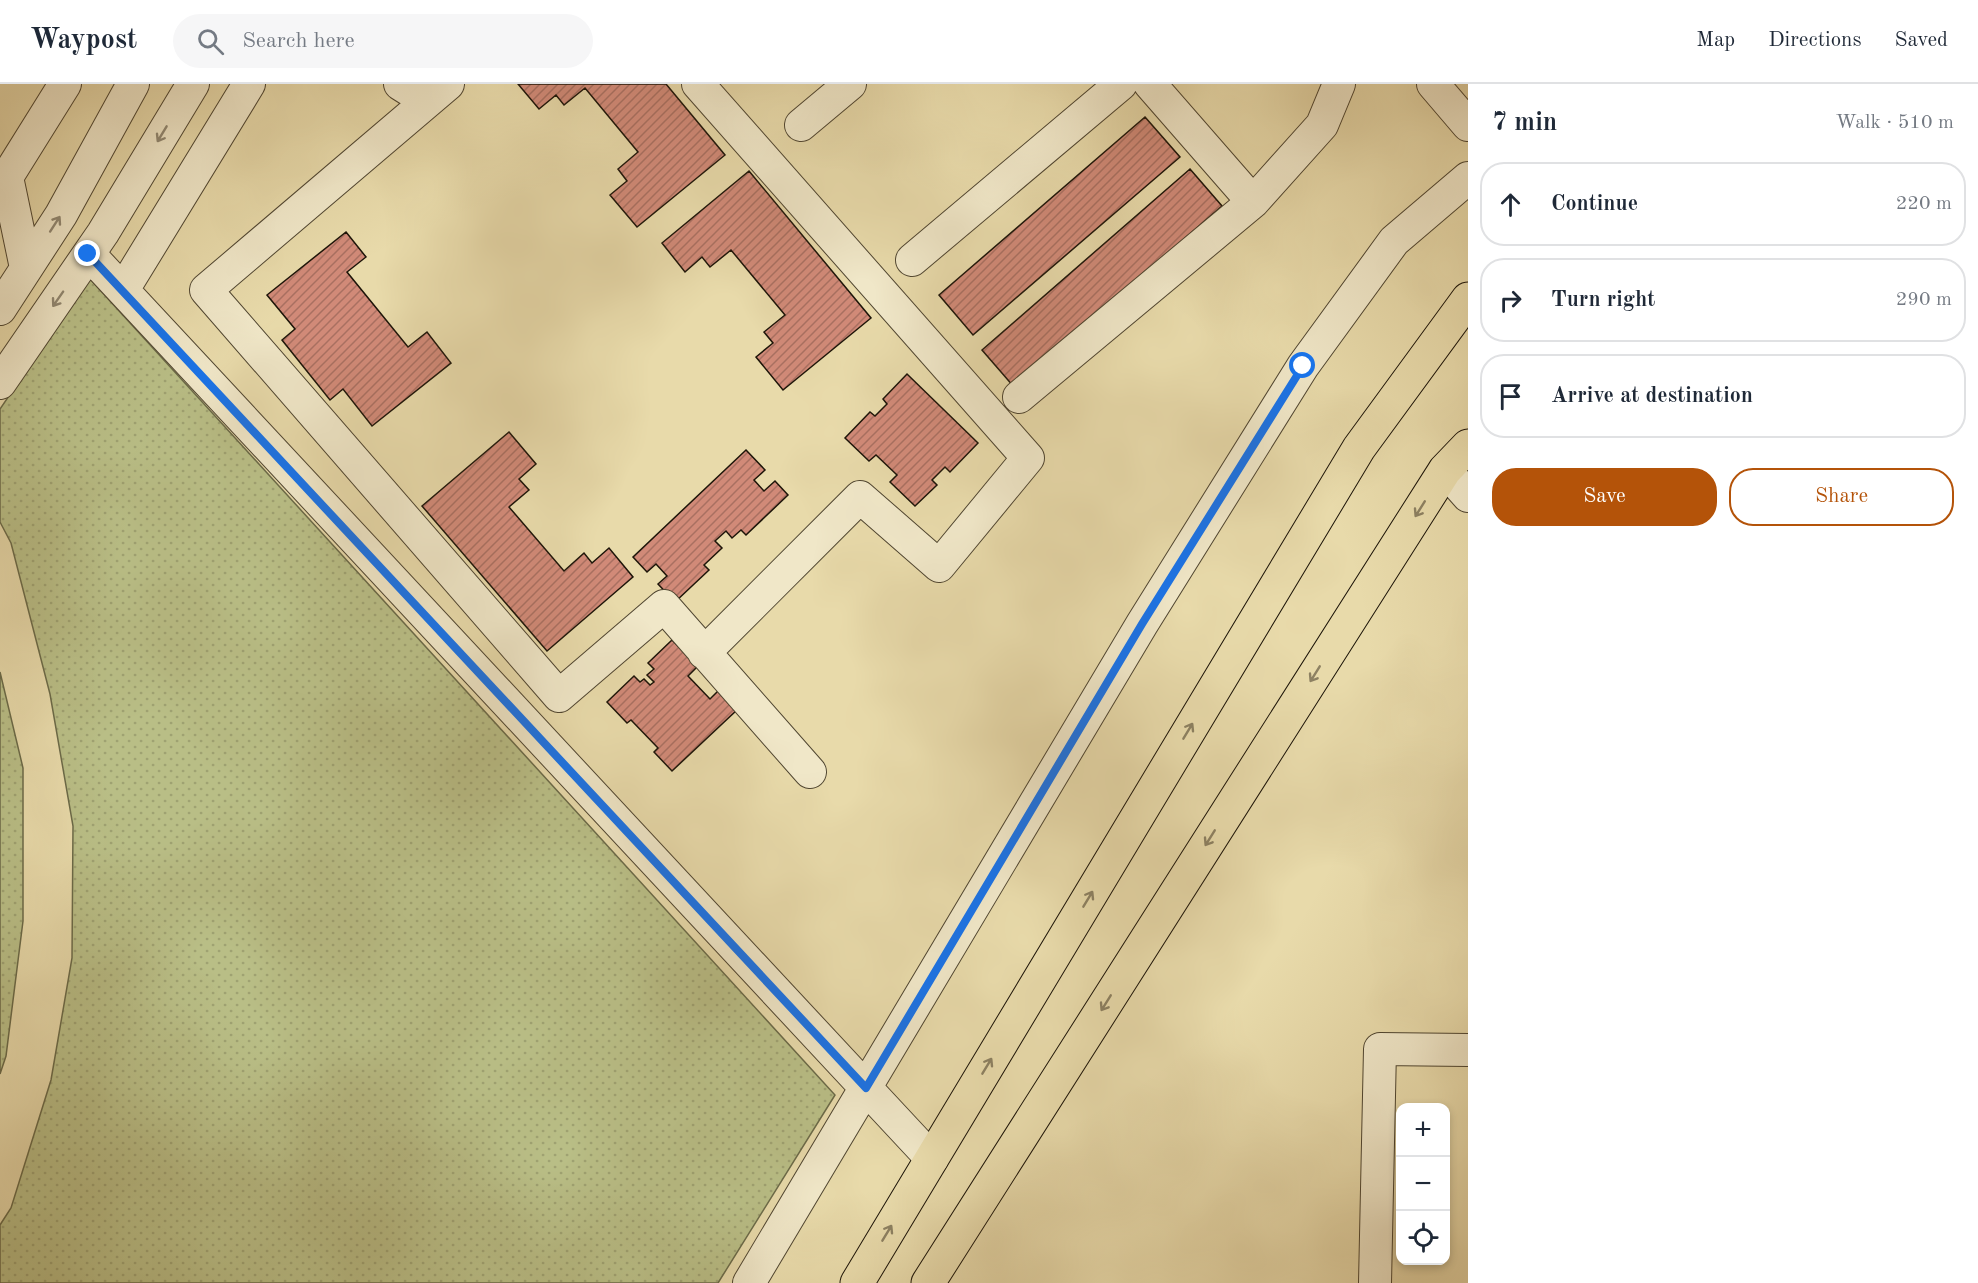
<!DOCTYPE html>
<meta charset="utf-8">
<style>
:root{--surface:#fff;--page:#f6f6f7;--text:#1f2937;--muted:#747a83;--line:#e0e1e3;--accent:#b45309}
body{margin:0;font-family:"Old Standard TT",serif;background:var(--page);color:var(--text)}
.controls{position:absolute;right:18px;bottom:18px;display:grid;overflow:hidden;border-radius:12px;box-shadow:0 3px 9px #0003}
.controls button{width:54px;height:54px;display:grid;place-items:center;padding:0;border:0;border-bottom:2px solid var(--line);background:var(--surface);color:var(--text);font:30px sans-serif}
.stop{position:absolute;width:18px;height:18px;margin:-14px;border:4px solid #1a73e8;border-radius:50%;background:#fff}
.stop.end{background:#1a73e8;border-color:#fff;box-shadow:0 2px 6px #0008}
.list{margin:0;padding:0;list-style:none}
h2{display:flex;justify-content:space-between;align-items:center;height:78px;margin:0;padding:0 24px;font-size:26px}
h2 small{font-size:20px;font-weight:400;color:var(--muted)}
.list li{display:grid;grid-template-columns:39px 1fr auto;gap:18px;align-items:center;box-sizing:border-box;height:84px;margin:0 12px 12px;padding:0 12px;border:2px solid var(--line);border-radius:24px}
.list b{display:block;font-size:22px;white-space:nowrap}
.list em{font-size:20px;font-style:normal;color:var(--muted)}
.actions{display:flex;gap:12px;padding:18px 24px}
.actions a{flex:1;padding:14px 0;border:2px solid var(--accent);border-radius:24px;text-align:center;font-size:21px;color:var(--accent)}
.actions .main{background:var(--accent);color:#fff}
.icon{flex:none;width:33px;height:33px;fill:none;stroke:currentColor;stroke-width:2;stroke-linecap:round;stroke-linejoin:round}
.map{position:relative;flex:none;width:1468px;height:1199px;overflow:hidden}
header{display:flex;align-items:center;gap:36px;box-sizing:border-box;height:84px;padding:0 30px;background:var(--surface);border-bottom:2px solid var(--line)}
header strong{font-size:28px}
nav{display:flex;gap:33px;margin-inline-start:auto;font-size:21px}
.search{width:420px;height:54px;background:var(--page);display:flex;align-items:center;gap:15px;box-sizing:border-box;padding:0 21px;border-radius:33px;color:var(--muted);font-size:22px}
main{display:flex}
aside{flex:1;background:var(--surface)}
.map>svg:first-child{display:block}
</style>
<header>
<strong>Waypost</strong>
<div class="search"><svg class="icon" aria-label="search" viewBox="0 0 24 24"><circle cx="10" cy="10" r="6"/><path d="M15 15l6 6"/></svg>Search here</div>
<nav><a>Map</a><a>Directions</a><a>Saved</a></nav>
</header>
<main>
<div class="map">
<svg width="1468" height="1199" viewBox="0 0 1468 1199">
<defs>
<pattern id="grass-dots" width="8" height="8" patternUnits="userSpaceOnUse" patternTransform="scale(1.5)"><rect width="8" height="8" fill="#b9be86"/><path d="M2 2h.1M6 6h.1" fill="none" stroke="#9fa272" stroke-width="1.8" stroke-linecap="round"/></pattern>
<pattern id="building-hatch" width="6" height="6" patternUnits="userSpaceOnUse" patternTransform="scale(1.5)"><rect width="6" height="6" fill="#d18a78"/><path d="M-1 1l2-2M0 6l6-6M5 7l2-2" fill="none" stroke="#a97061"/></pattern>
</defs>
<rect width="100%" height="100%" fill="#e8daaa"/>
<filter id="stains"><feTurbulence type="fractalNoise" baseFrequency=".00333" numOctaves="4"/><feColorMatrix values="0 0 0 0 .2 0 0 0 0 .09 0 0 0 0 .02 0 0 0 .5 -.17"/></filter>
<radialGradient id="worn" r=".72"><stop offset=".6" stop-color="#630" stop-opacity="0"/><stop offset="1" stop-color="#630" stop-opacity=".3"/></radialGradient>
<path fill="url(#grass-dots)" stroke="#6b6a48" stroke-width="1.5" d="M89 194 835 1011 718 1199H0V1141L11 1124 51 996 72 874 73 742 50 610 11 459 0 438V325Z
M0 588 23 684V837L6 972 0 990Z"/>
<path fill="url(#building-hatch)" stroke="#1d1509" stroke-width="1.5" d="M518 0H666L725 71 637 143 610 111 627 97 618 85 638 68 585 4 564 21 556 11 539 25Z
M1145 33 1180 73 973 251 939 211Z
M1190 85 1222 122 1014 303 982 266Z
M749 87 871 234 783 306 756 273 773 259 764 248 785 231 731 166 710 183 702 173 685 188 662 159Z
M346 148 366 173 347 188 408 263 427 248 451 279 372 342 343 305 330 316 282 256 295 245 267 211Z
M907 290 978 359 950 388 945 383 932 396 937 401 915 422 890 398 897 391 876 371 869 377 845 354 870 328 875 332 887 320 883 315Z
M509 348 536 380 519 395 529 406 509 423 564 487 584 469 592 479 609 464 633 493 547 567 422 422Z
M746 366 765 386 754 396 764 407 775 397 788 411 746 451 741 446 732 454 726 447 715 457 722 464 704 481 709 486 675 518 658 500 667 492 656 480 647 488 633 473Z
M672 556 698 582 688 592 710 615 719 606 738 625 672 687 654 668 658 664 631 636 627 639 607 618 634 592 640 598 644 595 650 601 654 598 647 591 654 585 648 579Z"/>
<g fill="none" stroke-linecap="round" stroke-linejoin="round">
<defs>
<path id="minor" d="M400 0 427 17
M448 0 206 206 559 612 664 522 810 688
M698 0 1028 374 939 482 860 413 704 569
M1150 0 1253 118
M1433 0 1468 41
M801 41 850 0
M89 170 932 1075
M912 176 1121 0
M26 184 7 93 65 0
M123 206 249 0
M0 225 61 131 133 0
M0 299 103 149 193 0
M1019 313 1253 118 1322 41 1339 0
M1445 386 1468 412
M749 1199 1142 540 1303 282 1394 157 1468 94
M1375 1199 1380 965 1468 966"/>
<path id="major" d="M857 1199 1359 364 1468 215
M928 1199 1445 386 1468 362"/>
</defs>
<use href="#minor" stroke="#504631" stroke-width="34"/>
<use href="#major" stroke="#1d1509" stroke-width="35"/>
<use href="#minor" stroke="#f0e7c8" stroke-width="32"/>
<use href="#major" stroke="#e8daaa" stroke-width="33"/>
</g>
<defs><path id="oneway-shaft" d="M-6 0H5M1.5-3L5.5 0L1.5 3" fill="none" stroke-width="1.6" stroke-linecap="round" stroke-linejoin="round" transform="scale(1.5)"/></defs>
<g stroke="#918872">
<use href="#oneway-shaft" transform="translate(162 50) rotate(121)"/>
<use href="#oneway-shaft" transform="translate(55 140) rotate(-57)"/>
<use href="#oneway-shaft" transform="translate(58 215) rotate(125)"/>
</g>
<g stroke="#8d8162">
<use href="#oneway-shaft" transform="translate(1420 425) rotate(122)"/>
<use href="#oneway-shaft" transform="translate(1315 590) rotate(122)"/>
<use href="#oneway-shaft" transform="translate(1188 647) rotate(-59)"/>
<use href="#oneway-shaft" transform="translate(1210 754) rotate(122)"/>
<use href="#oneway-shaft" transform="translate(1088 815) rotate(-59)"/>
<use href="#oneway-shaft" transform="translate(1106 919) rotate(122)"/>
<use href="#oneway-shaft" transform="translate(987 982) rotate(-59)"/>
<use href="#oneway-shaft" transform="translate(887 1149) rotate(-59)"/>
</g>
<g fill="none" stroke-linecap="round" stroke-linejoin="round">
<path stroke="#1a73e8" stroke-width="8" d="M88 170 866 1004 1142 540 1303 282"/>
</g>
<rect width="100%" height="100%" filter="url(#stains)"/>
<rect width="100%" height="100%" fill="url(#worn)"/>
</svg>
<div class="controls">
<button>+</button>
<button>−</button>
<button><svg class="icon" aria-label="locate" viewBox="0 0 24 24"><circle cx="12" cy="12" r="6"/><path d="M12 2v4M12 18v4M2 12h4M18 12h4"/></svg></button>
</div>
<div class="stop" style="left:1303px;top:282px"></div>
<div class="stop end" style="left:88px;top:170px"></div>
</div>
<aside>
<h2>7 min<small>Walk · 510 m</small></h2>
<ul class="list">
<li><svg class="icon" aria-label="ahead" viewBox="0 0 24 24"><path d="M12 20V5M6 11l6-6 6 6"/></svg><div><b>Continue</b></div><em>220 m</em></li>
<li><svg class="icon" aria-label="right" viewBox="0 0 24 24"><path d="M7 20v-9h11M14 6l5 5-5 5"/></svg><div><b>Turn right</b></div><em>290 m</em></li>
<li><svg class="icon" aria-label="arrive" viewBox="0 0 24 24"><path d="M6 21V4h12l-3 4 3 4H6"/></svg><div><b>Arrive at destination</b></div></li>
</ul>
<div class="actions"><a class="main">Save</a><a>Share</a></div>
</aside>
</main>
